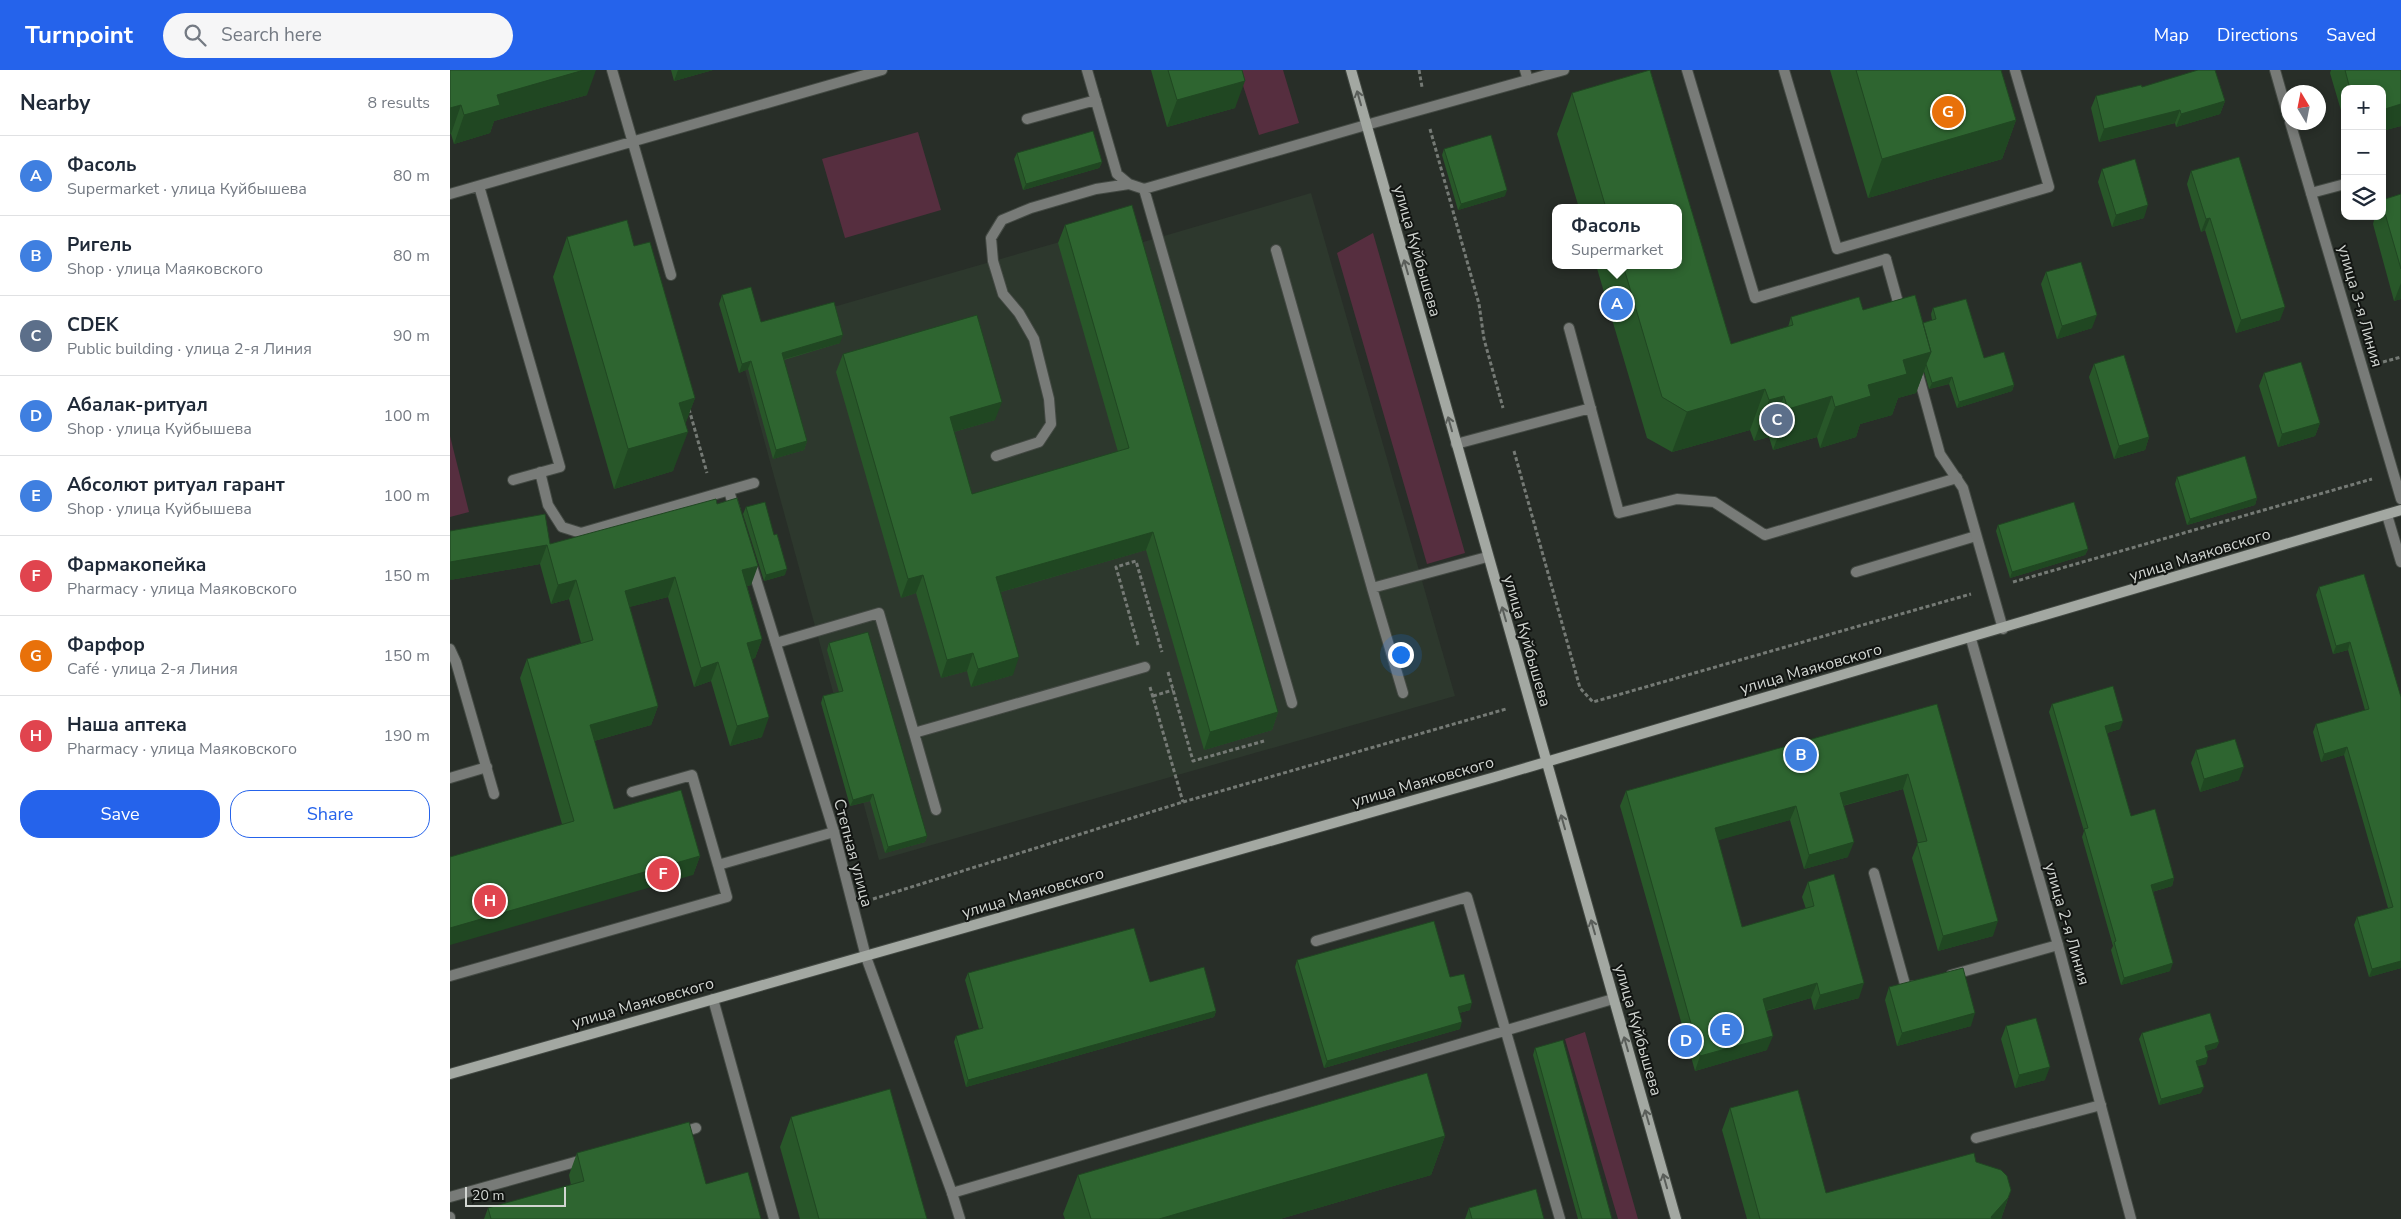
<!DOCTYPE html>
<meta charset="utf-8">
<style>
:root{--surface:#fff;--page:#f6f6f7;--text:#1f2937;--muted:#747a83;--line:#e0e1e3;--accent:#2563eb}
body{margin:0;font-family:"Nunito Sans",sans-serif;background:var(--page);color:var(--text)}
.controls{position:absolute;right:15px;top:15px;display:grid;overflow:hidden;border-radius:10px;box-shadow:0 2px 8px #0003}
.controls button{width:45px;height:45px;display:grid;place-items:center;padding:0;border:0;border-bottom:1px solid var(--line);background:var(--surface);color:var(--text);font:25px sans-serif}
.compass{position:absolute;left:1831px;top:15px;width:45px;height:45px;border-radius:50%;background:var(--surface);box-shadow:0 2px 8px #0003;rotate:350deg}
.scale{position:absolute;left:15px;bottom:12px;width:101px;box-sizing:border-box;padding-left:5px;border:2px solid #d1d5d1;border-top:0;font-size:14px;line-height:18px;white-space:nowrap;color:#d1d5d1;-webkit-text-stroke:4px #121512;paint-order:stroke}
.you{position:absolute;left:950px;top:584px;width:18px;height:18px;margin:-12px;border:4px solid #fff;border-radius:50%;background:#1a73e8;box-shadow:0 0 0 8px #1a73e833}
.badge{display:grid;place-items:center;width:32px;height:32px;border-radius:50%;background:var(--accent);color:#fff;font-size:16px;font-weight:700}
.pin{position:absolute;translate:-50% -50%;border:2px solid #fff;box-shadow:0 1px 5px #0006}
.popup{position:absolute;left:1102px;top:134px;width:130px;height:65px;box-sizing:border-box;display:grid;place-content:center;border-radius:10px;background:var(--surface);filter:drop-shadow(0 1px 4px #0005);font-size:16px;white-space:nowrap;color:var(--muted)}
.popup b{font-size:19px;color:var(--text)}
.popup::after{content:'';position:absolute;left:50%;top:100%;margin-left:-10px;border:10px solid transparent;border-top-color:var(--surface)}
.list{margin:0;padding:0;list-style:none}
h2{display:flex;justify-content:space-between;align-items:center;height:65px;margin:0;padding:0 20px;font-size:21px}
h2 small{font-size:16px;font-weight:400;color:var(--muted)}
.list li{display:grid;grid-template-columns:32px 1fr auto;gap:15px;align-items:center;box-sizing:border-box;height:80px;padding:0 20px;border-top:1px solid var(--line)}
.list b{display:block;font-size:19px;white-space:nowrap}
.list p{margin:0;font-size:16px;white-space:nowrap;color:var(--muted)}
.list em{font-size:16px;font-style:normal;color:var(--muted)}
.actions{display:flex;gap:10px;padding:15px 20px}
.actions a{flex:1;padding:11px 0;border:1px solid var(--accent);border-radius:20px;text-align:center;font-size:18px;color:var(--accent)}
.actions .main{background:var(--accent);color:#fff}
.icon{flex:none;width:28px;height:28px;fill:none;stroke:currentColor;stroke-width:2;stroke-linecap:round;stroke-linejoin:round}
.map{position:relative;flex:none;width:1951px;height:1149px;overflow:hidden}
header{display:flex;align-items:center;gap:30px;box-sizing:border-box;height:70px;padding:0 25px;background:var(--accent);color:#fff}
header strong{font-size:24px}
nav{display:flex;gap:28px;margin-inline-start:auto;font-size:18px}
.search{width:350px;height:45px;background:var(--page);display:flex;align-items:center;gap:12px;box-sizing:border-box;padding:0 18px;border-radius:28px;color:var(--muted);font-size:19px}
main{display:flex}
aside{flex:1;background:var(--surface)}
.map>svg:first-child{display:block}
</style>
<header>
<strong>Turnpoint</strong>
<div class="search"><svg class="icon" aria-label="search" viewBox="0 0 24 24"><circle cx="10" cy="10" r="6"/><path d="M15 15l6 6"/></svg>Search here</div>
<nav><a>Map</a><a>Directions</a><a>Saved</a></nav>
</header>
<main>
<aside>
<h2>Nearby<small>8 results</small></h2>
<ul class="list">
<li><span class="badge" style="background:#3f7fe0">A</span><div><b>Фасоль</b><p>Supermarket · улица Куйбышева</p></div><em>80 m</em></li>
<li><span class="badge" style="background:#3f7fe0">B</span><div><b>Ригель</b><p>Shop · улица Маяковского</p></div><em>80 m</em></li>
<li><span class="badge" style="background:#5c6f8a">C</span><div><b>CDEK</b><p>Public building · улица 2-я Линия</p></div><em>90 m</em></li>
<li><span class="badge" style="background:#3f7fe0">D</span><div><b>Абалак-ритуал</b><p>Shop · улица Куйбышева</p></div><em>100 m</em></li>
<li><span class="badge" style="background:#3f7fe0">E</span><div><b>Абсолют ритуал гарант</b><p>Shop · улица Куйбышева</p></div><em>100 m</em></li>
<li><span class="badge" style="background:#e0444e">F</span><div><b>Фармакопейка</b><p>Pharmacy · улица Маяковского</p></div><em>150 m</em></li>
<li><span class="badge" style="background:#e8710a">G</span><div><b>Фарфор</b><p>Café · улица 2-я Линия</p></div><em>150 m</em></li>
<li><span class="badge" style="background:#e0444e">H</span><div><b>Наша аптека</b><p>Pharmacy · улица Маяковского</p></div><em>190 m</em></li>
</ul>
<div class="actions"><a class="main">Save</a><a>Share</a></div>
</aside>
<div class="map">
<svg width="1951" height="1149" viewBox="0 0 1951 1149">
<rect width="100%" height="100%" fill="#282e28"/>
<path fill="#2d382d" d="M861 123 1005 626 429 790 295 300 317 294 307 259 676 153 683 175Z"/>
<path fill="#562e3f" d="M788 0H833L849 53 809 65Z
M468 62 491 140 395 168 372 89Z
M923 163 1015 483 977 494 887 183Z
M0 366 19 442 0 447Z
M1135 962 1188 1149H1168L1115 969Z"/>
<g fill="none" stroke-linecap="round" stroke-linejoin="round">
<defs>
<path id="service" d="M162 0 221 205
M637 0 667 104 679 114 694 119 916 55
M1075 0 1078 10
M1237 0 1305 228 1436 189
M1334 0 1387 179 1599 117 1565 0
M577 49 646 30
M29 116 110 397 63 410
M694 119 842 633
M1861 123 1895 114
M0 124 432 0
M826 180 922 518
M1119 258 1169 443 1227 429 1264 432 1315 465 1507 408
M1006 374 1141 338
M546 386 589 372 601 354 599 329 584 269 569 243 553 224 543 191 541 168 552 150 581 138 646 119 679 114
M90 402 98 435 112 457 131 463 304 413
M1406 502 1526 466
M326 573 429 543 464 663 695 597
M0 579 6 592 44 724
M953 623 922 518 1037 487
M464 663 486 740
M0 708 37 697
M182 722 242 705 268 795
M1424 803 1456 918 1463 916
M866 871 1017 827 1110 1149
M1501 905 1608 875
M0 906 277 827 268 795 384 762
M263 929 324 1149
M230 1063 246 1058
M1526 1068 1651 1035
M502 1123 1163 929
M0 1127 136 1089
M0 1147V1149"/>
<path id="minor" d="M1825 0 1838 46
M1840 52 1951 429
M916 55 1114 0
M1436 189 1451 243
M1467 300 1490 384 1513 418 1553 559
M279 421 285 441
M1937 445 1951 492
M301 493 384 762 416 887 502 1123 510 1149
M1521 569 1608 875 1681 1149"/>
<path id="secondary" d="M901 0 1226 1149
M0 1004 1045 707 1951 440"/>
</defs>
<use href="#service" stroke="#434943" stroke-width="12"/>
<use href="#minor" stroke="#434943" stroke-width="12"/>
<use href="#secondary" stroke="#434943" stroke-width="12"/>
<path stroke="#757a75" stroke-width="3" stroke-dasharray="4 2.5" stroke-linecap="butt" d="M969 0 972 17
M980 59 1029 234 1034 269 1053 338
M1933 292 1951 287
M239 339 257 403
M1064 381 1130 618 1143 632 1521 524
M1563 512 1922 409
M688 575 666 497 686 491 712 582
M718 602 743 691 814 671
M700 617 733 732
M703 626 723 620
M423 829 733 732 1056 639"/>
<use href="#service" stroke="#787b78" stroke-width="10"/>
<use href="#minor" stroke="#787b78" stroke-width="10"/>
<use href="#secondary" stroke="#a3a8a2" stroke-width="10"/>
</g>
<path fill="#285729" d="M0 0 137 25 44 51 40 63 4 74 1 64H0Z
M221 0H263L224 11Z
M701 0H792L785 38 717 57Z
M1200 0 1281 274 1338 257 1341 247 1409 227 1413 240 1465 225 1473 253 1482 250 1481 244 1483 238 1516 229 1534 288 1554 282 1564 315 1562 321 1507 338 1499 314 1479 319 1474 301 1466 323 1448 328 1442 345 1410 354 1406 367 1370 378 1367 367 1323 380 1319 367 1304 371 1300 360 1222 382 1197 368 1146 195H1228V138H1129L1107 64 1122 23Z
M1380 0H1551L1566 50 1552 89 1418 128Z
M1881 0H1951V56L1932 61V19H1895V54L1880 3Z
M1692 17 1775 31 1770 44 1726 57 1725 53 1649 72 1641 38 1646 26Z
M994 79 1055 126 1008 140 992 85Z
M567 83 652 92 649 98 573 120 564 89Z
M1652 99 1694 148 1662 157 1648 112Z
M1741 101 1830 250 1786 263 1755 160 1751 162 1737 114Z
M1951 124V229L1944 231 1923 154 1925 146H1932V130Z
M615 155 828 642 822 660 754 680 696 480 551 522 563 605 521 617 517 601 491 608 466 523 451 528 386 302 393 284 545 350 504 362 522 424 668 382 608 173Z
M117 167 184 176 245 328 235 354 223 401 164 419 103 207Z
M1596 202 1642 258 1607 269 1591 214Z
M272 225 311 252 390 273 334 290 357 371 354 380 323 389 298 299 289 303 269 234Z
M1644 294 1699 367 1695 380 1664 389 1639 307Z
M1814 303 1870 353 1865 366 1828 377 1809 316Z
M1727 407 1807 428 1805 435 1737 455 1725 414Z
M267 434 301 515 297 516 312 569 305 588 302 589 312 667 280 676 261 611 244 617 218 527 179 537 208 636 201 655 144 671 164 739 250 786 243 805 112 754 70 608 77 589 131 573 119 529 101 534 90 494 0 510 100 474Z
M296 437 324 465 335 505 314 511 293 444Z
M1548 455 1638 479 1635 485 1560 508 1546 461Z
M1914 504 1951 898 1919 907 1904 855 1907 847 1938 838 1894 685 1871 692 1863 662 1866 654 1915 640 1898 580 1883 584 1866 525 1869 517Z
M379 573 477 766 475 772 435 783 420 731 400 736 371 633 373 626 389 622 377 580Z
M1487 634 1543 866 1488 881 1462 788 1468 773 1453 719 1393 736 1398 787 1354 799 1340 750 1268 770 1292 857 1356 839 1352 827 1358 812 1409 928 1364 940 1361 928 1316 941 1317 980 1245 1001 1170 736 1176 721Z
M1602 634 1670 659 1657 663 1681 746 1724 808 1722 816 1702 822 1720 901 1671 915 1661 880 1663 876 1632 767 1634 761 1599 642Z
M1746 680 1789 710 1750 722 1741 693Z
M847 890 1000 907 1020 940 1009 943 1010 959 874 998 845 897Z
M518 903 700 912 766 941 764 947 516 1017 504 972 506 966 529 959 515 910Z
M1439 917 1521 956 1447 976 1435 930Z
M1556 956 1595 1010 1565 1018 1551 969Z
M1692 963 1769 972 1766 978 1756 981V994L1748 996 1751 1023 1709 1035 1689 969Z
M1085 978 1162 1149H1128L1083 985Z
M1280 1038 1376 1123 1526 1092 1561 1120 1551 1149H1297L1272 1060Z
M341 1047 477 1149H350L330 1077Z
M995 1066 981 1105 830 1149H615L613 1144 628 1105Z
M127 1083 256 1114 311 1149H34L38 1138 121 1115 119 1105Z
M1019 1138 1094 1149H1015Z"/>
<path fill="#204722" d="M134 0H146L137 25 44 51 40 63 4 74 14 45 47 25Z
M228 0H263L224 11Z
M795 11 785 38 717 57 727 30Z
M1775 31 1770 44 1726 57 1731 44Z
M1951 34V56L1932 61V40Z
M11 35 1 64H0V38Z
M1730 40 1725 53 1649 72 1654 59Z
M1566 50 1552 89 1418 128 1432 89Z
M652 92 649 98 573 120 576 114Z
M1057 120 1055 126 1008 140 1011 134Z
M1698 135 1694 148 1662 157 1666 145Z
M1760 148 1755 160 1751 162 1756 149Z
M1951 213V229L1944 231Z
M1835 237 1830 250 1786 263 1791 250Z
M1647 245 1642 258 1607 269 1612 256Z
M393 265 390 273 328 291 332 283Z
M1481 282 1466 323 1448 328 1442 345 1410 354 1406 367 1370 378 1385 337 1453 290Z
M301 291 298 299 289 303 292 294Z
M1502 307 1499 314 1479 319 1482 313Z
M1564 315 1562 321 1507 338 1509 332Z
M1315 319 1300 360 1222 382 1237 342Z
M1334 326 1319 367 1304 371 1319 330Z
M1382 326 1367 367 1323 380 1338 339Z
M245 328 232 363 238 362 223 401 164 419 178 379 229 333Z
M552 332 545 350 493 365 500 347Z
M1870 353 1865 366 1828 377 1832 364Z
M1699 367 1695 380 1664 389 1669 376Z
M357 371 354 380 323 389 326 380Z
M1807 428 1805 435 1737 455 1740 449Z
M703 462 696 480 540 525 546 507Z
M97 475 90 494 0 510V492Z
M1638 479 1635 485 1560 508 1562 502Z
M308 496 301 515 285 519 292 500Z
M337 499 335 505 314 511 316 505Z
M473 505 466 523 451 528 458 509Z
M225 507 218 527 168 540 175 521Z
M126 510 119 529 101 534 108 515Z
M312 569 305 588 290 592 297 573Z
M1900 572 1898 580 1883 584 1886 576Z
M523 583 517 601 491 608 497 590Z
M569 587 563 605 521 617 528 599Z
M268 592 261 611 244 617 251 598Z
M208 636 201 655 133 674 140 655Z
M828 642 822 660 754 680 760 662Z
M319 647 312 667 280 676 287 656Z
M1673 651 1670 659 1653 664 1655 656Z
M1897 677 1894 685 1871 692 1874 684Z
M1794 697 1789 710 1750 722 1754 709Z
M1458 704 1453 719 1384 738 1390 723Z
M423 724 420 731 400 736 403 730Z
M1346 736 1340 750 1259 773 1265 758Z
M477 766 475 772 435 783 438 777Z
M1404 772 1398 787 1354 799 1359 785Z
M250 786 243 805 0 875V858Z
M1724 808 1722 816 1698 823 1701 815Z
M1548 851 1543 866 1488 881 1493 866Z
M1951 891V898L1919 907 1922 899Z
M1723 893 1720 901 1671 915 1674 908Z
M1367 913 1361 928 1307 943 1313 929Z
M1414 913 1409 928 1364 940 1370 925Z
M1022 933 1020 940 1005 944 1008 937Z
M766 941 764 947 516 1017 518 1010Z
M1525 943 1521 956 1447 976 1452 963Z
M1012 952 1010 959 874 998 877 991Z
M1323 966 1317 980 1245 1001 1250 986Z
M1769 972 1766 978 1752 982 1755 976Z
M1758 987 1756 994 1744 997 1746 991Z
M1600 997 1595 1010 1565 1018 1569 1005Z
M1754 1017 1751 1023 1709 1035 1711 1029Z
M995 1066 981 1105 830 1149H709Z
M1558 1128 1551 1149H1541V1147Z"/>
<path fill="#2e6530" stroke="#204722" d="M0 0H134L47 25 50 35 14 45 11 35 0 38Z
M718 0H792L795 11 727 30Z
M1200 0 1281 274 1343 255 1341 247 1409 227 1413 240 1465 225 1481 282 1453 290 1457 304 1418 315 1421 326 1385 337 1382 326 1338 339 1334 326 1319 330 1315 319 1237 342 1212 327 1173 195H1228V138H1156L1122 23Z
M1406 0H1551L1566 50 1432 89Z
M1748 0H1765L1775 31 1731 44 1730 40 1654 59 1646 26 1691 15 1692 17Z
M1895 0H1951V34L1932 40V19H1900Z
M643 61 652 92 576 114 567 83Z
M1041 65 1057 120 1011 134 994 79Z
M1789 87 1835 237 1791 250 1760 148 1756 149 1741 101Z
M1685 89 1698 135 1666 145 1652 99Z
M1951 124V199L1932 133V130Z
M682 135 828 642 760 662 703 462 546 507 569 587 528 599 523 583 497 590 473 505 458 509 393 284 527 245 552 332 500 347 522 424 679 378 615 155Z
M177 150 184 176 200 172 245 328 229 333 238 362 178 379 117 167Z
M1631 192 1647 245 1612 256 1596 202Z
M301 217 311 252 384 232 393 265 332 283 357 371 326 380 301 291 292 294 272 225Z
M1516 229 1534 288 1554 282 1564 315 1509 332 1502 307 1482 313 1476 294 1481 282 1473 253 1486 249 1483 238Z
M1674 285 1699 367 1669 376 1644 294Z
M1851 292 1870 353 1832 364 1814 303Z
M1795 386 1807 428 1740 449 1727 407Z
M287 428 308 496 292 500 312 569 297 573 319 647 287 656 268 592 251 598 225 507 175 521 208 636 140 655 164 739 231 720 250 786 0 858V787L124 751 77 589 143 570 126 510 108 515 97 475 0 492V461L95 444 100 474 266 429 267 434Z
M315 432 324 465 327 464 337 499 316 505 296 437Z
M1624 432 1638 479 1562 502 1548 455Z
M1914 504 1951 627V891L1922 899 1907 847 1943 837 1897 677 1874 684 1866 654 1919 639 1900 572 1886 576 1869 517Z
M418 562 477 766 438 777 423 724 403 730 373 626 393 621 379 573Z
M1663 616 1673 651 1655 656 1681 746 1705 739 1724 808 1701 815 1723 893 1674 908 1664 872 1666 871 1634 759 1638 758 1602 634Z
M1487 634 1548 851 1493 866 1467 773 1477 771 1458 704 1390 723 1404 772 1359 785 1346 736 1265 758 1292 857 1364 836 1358 812 1384 804 1414 913 1370 925 1367 913 1313 929 1323 966 1250 986 1176 721Z
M1785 669 1794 697 1754 709 1746 680Z
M984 851 1000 907 1014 904 1022 933 1008 937 1012 952 877 991 847 890Z
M684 858 700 912 754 897 766 941 518 1010 506 966 533 958 518 903Z
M1513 898 1525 943 1452 963 1439 917Z
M1760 943 1769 972 1755 976 1758 987 1746 991 1754 1017 1711 1029 1692 963Z
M1586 948 1600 997 1569 1005 1556 956Z
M1113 970 1162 1149H1132L1085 978Z
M977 1003 995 1066 709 1149H641L628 1105Z
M440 1019 477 1149H369L341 1047Z
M1348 1020 1376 1123 1524 1083 1526 1092 1551 1100 1557 1106 1561 1120 1558 1128 1541 1147 1542 1149H1310L1280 1038Z
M239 1052 256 1114 298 1102 311 1149H41L38 1138 134 1111 127 1083Z
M1086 1119 1094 1149H1022L1019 1138Z"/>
<defs><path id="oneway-shaft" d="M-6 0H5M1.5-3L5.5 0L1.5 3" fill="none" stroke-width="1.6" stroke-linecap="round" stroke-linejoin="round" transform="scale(1.25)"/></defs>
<g stroke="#5a5e5a">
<use href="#oneway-shaft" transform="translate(909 28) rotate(-106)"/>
<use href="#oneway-shaft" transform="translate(956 197) rotate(-106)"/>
<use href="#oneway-shaft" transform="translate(1000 354) rotate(-106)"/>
<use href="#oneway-shaft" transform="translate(1054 544) rotate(-106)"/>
<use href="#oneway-shaft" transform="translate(1113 752) rotate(-106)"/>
<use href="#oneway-shaft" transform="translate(1143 857) rotate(-106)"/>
<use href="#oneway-shaft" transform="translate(1176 974) rotate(-106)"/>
<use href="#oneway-shaft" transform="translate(1197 1047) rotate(-106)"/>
<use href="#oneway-shaft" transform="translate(1215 1111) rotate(-106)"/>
</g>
<g text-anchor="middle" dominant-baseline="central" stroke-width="4" stroke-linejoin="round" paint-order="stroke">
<g font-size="16" fill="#d1d5d1" stroke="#121512">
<text transform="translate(967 181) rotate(74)">улица Куйбышева</text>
<text transform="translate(1910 236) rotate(74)">улица 3-я Линия</text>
<text transform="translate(1750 485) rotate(-17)">улица Маяковского</text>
<text transform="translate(1077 571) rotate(74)">улица Куйбышева</text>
<text transform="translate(1361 599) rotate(-16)">улица Маяковского</text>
<text transform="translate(973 712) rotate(-16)">улица Маяковского</text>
<text transform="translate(403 783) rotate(75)">Степная улица</text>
<text transform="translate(583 823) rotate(-16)">улица Маяковского</text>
<text transform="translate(1617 854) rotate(74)">улица 2-я Линия</text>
<text transform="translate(193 933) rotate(-16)">улица Маяковского</text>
<text transform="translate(1188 960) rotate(74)">улица Куйбышева</text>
</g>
</g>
</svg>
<div class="controls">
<button>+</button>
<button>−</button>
<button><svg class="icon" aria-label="layers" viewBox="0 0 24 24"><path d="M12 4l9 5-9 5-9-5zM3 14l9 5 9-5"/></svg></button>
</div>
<svg class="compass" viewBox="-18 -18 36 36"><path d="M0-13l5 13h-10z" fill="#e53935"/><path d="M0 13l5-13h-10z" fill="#747a83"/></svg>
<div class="scale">20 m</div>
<div class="you"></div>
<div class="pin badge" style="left:1167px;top:234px;background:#3f7fe0">A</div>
<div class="popup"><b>Фасоль</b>Supermarket</div>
<div class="pin badge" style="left:1351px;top:685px;background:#3f7fe0">B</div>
<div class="pin badge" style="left:1327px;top:350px;background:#5c6f8a">C</div>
<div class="pin badge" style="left:1236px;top:971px;background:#3f7fe0">D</div>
<div class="pin badge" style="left:1276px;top:960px;background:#3f7fe0">E</div>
<div class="pin badge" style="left:213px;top:804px;background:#e0444e">F</div>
<div class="pin badge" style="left:1498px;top:42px;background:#e8710a">G</div>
<div class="pin badge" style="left:40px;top:831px;background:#e0444e">H</div>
</div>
</main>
